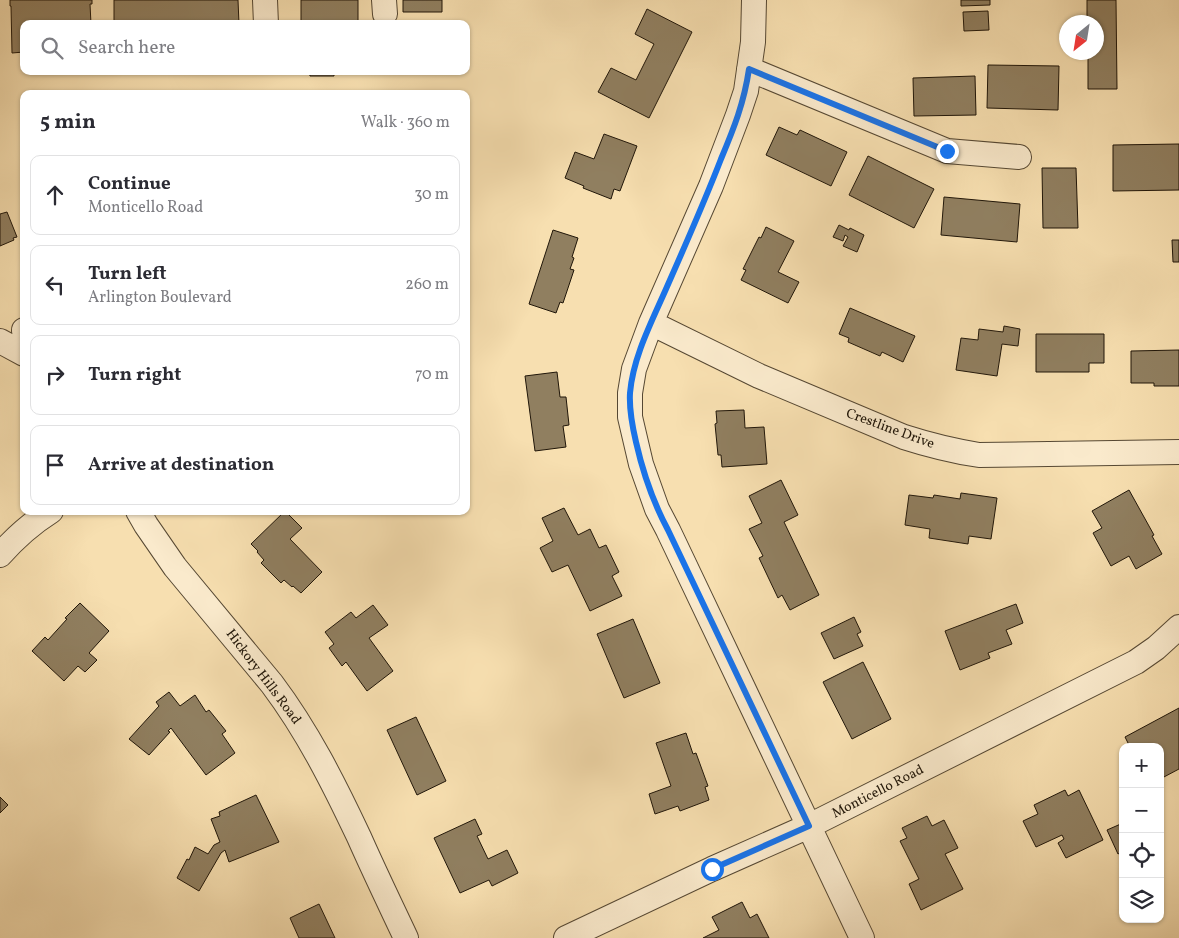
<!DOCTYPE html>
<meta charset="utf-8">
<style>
:root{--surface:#fff;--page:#f2f2f3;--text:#2b2b33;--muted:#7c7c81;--line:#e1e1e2}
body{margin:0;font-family:Vollkorn,serif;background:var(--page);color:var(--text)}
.controls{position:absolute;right:15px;bottom:15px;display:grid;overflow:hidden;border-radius:10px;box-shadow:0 1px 4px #0004}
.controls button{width:45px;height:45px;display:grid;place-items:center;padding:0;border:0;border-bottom:1px solid var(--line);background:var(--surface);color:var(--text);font:25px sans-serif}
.compass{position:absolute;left:1059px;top:15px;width:45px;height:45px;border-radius:50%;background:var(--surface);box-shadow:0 1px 4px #0004;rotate:210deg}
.stop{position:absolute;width:15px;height:15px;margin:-11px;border:4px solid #1a73e8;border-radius:50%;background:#fff}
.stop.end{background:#1a73e8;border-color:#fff;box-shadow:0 1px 5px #0008}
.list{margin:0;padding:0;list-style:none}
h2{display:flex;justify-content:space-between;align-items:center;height:65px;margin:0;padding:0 20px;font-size:21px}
h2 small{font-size:16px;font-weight:400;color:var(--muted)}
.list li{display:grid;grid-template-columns:32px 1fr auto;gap:15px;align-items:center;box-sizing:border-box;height:80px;margin:0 10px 10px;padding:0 10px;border:1px solid var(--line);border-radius:10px}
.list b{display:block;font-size:19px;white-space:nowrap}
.list p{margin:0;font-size:16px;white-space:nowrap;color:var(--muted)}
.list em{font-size:16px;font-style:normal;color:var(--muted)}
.icon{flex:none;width:28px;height:28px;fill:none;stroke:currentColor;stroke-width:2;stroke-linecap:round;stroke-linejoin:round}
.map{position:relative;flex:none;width:1179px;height:938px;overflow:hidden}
.search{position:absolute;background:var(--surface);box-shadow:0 1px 4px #0004;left:20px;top:20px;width:450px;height:55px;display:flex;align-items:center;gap:12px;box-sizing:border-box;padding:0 18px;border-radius:10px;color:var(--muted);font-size:19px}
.panel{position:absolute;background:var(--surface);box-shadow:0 1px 4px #0004;left:20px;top:90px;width:450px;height:425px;border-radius:10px}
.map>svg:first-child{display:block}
</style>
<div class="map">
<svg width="1179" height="938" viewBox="0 0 1179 938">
<rect width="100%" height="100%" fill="#f7dfb0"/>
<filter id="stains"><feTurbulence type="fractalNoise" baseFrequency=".004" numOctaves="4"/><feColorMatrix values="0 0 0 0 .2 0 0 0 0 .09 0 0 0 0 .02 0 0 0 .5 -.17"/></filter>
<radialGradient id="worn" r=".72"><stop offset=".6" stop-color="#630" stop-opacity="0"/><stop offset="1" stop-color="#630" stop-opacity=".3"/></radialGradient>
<path fill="#907f60" stroke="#201609" d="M10 0H92V4H90L91 24H24V52L12 53 11 6H10Z
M114 0H238L239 24H114Z
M301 0H358V24H301Z
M403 0H442V12H403Z
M961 0H990V5L961 6Z
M1087 0H1116L1117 89H1088V52H1096V22H1087Z
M647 9 692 32 649 118 598 92 611 68 636 80 654 44 635 34Z
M988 11 989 30 964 31 963 12Z
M988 65 1059 66 1058 110 987 108Z
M309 71H334V76H310Z
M975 76 976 115 914 116 913 78Z
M779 127 797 135 800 130 847 152 831 186 766 155Z
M604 134 637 146 620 191 614 189 611 199 583 188 584 186 565 178 575 152 594 159Z
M1179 144V190L1113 191V145Z
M868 156 934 189 914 228 849 195Z
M1042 168H1076L1078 228H1043Z
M944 197 1020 204 1017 242 941 235Z
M7 212 17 237 13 238 14 240 0 246V214Z
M839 225 849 230 850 228 864 235 857 252 843 246 848 237 845 235 843 241 833 237Z
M766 227 794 241 778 272 799 282 788 303 741 280 746 270 743 269 759 237 761 238Z
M553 230 578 238 572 257 574 258 570 269 574 270 563 303 560 302 556 313 529 304Z
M1172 240H1179V262H1173Z
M850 308 915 336 903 362 882 352 880 356 848 342 849 338 839 334Z
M1004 326 1020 329 1018 346 1002 344 997 376 956 370 961 338 978 340 979 329 1003 332Z
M1036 334H1104V363H1089V372H1036Z
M1179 350V386H1154V383H1131V351Z
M557 372 560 397H566L569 425 563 426 566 447 535 451 525 376Z
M744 410 745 428 764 427 767 464 722 467 721 455H718L715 424 717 423 716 411Z
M781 480 798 515 784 522 819 595 790 610 782 595 778 598 759 558 763 556 749 529 762 523 749 496Z
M1129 490 1154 535 1152 536 1162 554 1136 569 1129 556 1111 566 1093 533 1102 528 1092 511Z
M961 493 997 498 991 539 969 536 968 544 929 538 930 529 905 525 909 495 933 498 934 495 960 499Z
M564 508 578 535 590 529 599 548 606 545 619 572 612 576 622 596 590 611 568 565 552 572 540 548 553 541 542 518Z
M285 511 302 528 290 539 322 572 301 593 293 586 292 587 284 580 281 583 261 563 264 560 257 552 258 551 251 544Z
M80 603 109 631 89 653 97 660 85 672 78 666 64 681 32 651 45 637 48 640 67 619 65 618Z
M1016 604 1023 623 1006 630 1012 644 988 653 990 658 960 670 945 631Z
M373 605 388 625 369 638 393 671 367 691 346 662 342 666 329 648 334 644 325 632 351 612 356 618Z
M854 617 861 632 857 634 863 646 834 659 821 633Z
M633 619 660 683 624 698 597 634Z
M863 662 891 719 852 739 823 682Z
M169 692 180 706 195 695 206 712 209 710 226 731 222 734 235 753 206 775 171 728 168 731 170 732 149 755 129 739 159 706 156 702Z
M1179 708V769L1162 778 1160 776V747H1130L1125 737Z
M416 717 446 781 417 795 387 730Z
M686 733 693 754 696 753 708 786 705 787 709 800 680 811 678 806 655 814 649 794 671 786 656 743Z
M1065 790 1068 796 1079 790 1103 840 1066 858 1058 843 1064 839 1062 835 1036 847 1023 821 1038 814 1034 805Z
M256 795 279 842 229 862 225 850 221 853 199 891 177 878 187 859 189 860 195 847 208 854 214 845 220 842 211 819 220 816 219 812Z
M0 797 8 805 0 813Z
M927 816 932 826 944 820 958 848 945 854 963 889 921 910 909 884 919 879 900 841 907 838 902 828Z
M475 819 482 834 477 836 488 859 507 850 518 873 492 886 489 880 460 893 434 838Z
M1123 823V851L1118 854 1107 830Z
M742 902 750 918 757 914 769 938H703L719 930 712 917Z
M319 904 335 938H299L290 918Z"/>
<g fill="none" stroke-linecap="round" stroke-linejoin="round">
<defs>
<path id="minor" d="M265 0 266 24
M384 0 385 14
M754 0 753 42 746 91 738 115 711 186 651 323 634 369 630 393V417L641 464 657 509 668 530 862 938
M749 69 947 151 1019 157
M651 323 759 376 904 437C929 445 953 451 979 455L1179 452
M24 330V331
M0 341 24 354
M138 511 146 525 175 567 272 684C308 732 334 784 359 837 374 871 390 904 406 938
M0 555C15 538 32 523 51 511
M566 938 712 869 809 826 1136 662 1156 648 1179 627"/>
</defs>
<use href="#minor" stroke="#564833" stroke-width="26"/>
<use href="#minor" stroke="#faeacc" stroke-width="24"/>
</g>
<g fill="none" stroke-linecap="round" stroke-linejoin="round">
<path stroke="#1a73e8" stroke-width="6" d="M712 869 809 826 668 530C653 502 643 473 636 442 632 425 629 410 630 393 633 357 652 321 666 289 685 246 704 203 721 159 734 128 744 103 749 69L947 151"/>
</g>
<g text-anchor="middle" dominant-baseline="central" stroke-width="4" stroke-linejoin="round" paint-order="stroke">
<g font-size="14" fill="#201609" stroke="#faeacc">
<text transform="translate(890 429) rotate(20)">Crestline Drive</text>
<text transform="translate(263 677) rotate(53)">Hickory Hills Road</text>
<text transform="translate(878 792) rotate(-27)">Monticello Road</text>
</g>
</g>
<rect width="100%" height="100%" filter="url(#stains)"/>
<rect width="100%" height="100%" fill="url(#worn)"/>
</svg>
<div class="controls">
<button>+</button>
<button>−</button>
<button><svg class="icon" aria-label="locate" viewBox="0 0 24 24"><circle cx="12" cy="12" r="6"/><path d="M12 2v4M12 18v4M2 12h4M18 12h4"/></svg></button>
<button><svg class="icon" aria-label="layers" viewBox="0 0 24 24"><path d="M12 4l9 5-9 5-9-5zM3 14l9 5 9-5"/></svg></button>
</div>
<svg class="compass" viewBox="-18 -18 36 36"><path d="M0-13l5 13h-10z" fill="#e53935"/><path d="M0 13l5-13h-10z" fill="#7c7c81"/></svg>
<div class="stop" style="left:712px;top:869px"></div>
<div class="stop end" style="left:947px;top:151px"></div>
<div class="search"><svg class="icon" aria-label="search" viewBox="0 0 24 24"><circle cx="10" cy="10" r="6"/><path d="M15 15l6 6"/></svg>Search here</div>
<section class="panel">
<h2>5 min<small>Walk · 360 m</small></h2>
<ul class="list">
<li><svg class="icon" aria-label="ahead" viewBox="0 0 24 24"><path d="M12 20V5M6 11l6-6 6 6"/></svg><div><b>Continue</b><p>Monticello Road</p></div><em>30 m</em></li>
<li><svg class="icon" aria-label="left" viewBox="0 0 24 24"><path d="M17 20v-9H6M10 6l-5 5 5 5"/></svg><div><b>Turn left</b><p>Arlington Boulevard</p></div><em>260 m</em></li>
<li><svg class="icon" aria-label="right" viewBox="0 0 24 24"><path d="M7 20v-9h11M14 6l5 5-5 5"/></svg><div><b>Turn right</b></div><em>70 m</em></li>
<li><svg class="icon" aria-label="arrive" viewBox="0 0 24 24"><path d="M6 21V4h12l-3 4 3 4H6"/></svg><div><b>Arrive at destination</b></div></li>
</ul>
</section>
</div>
